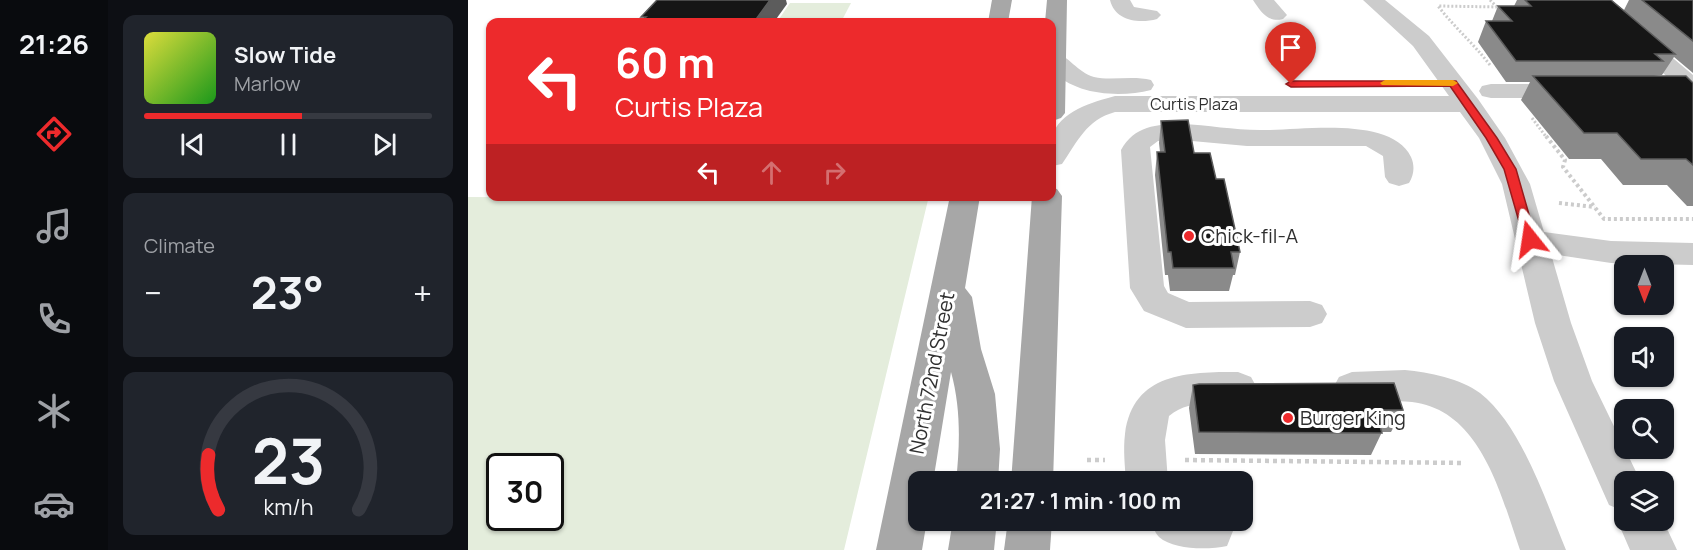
<!DOCTYPE html>
<html lang="en">
<head>
<meta charset="utf-8">
<style>
	:root { --surface:#171b24; --page:#20242c; --text:#f1f3f6; --muted:#9ea1a6; --line:#363941; --accent:#ed2a2c }
	body { margin:0; font-family:Manrope,sans-serif; background:var(--page); color:var(--text); height:100vh; display:flex; flex-direction:column; font-size:22px; white-space:nowrap }
	* { box-sizing:border-box; margin:0 }
	p { font-size:20px; color:var(--muted) }
	.icon { flex:none; width:33px; height:33px; fill:none; stroke:currentColor; stroke-width:2; stroke-linecap:round; stroke-linejoin:round }
	.map { position:relative; flex:1; overflow:hidden }
	.side { display:flex; flex-direction:column; gap:15px; padding:15px; background:#0d0f14; width:360px }
	.side>* { flex:none }
	.top-card { position:absolute; left:18px; top:18px; width:570px; height:183px; border-radius:12px; box-shadow:0 2px 4px #0004; background:#ed2a2c; color:#fff; overflow:hidden }
	.needle { width:39px; rotate:180deg }
	.tools { position:absolute; left:1146px; top:255px; display:grid; gap:12px }
	.tools a { display:grid; place-items:center; width:60px; height:60px; border-radius:12px; background:var(--surface); box-shadow:0 2px 4px #0004; font-size:30px }
	.speed { position:absolute; left:18px; top:453px; display:flex; gap:12px; font-size:30px; font-weight:700; text-align:center }
	.speed>* { display:grid; place-content:center; width:78px; height:78px; border-radius:50%; background:var(--surface); box-shadow:0 2px 4px #0004; line-height:1 }
	.speed .limit { border:3px solid #111; border-radius:9px; background:#fff; color:#111 }
	.pin { position:absolute; display:grid; place-items:center; width:51px; height:51px; color:#fff; margin:-62px -26px; border-radius:50% 50% 50% 0; rotate:-45deg; box-shadow:0 0 6px #0007 }
	.pin .icon { rotate:45deg }
	.me { position:absolute; width:66px; margin:-33px; rotate:345deg; stroke-linejoin:round; filter:drop-shadow(0 0 4px #0008) }
	.turn { display:flex; align-items:center; gap:21px; height:126px; padding:0 30px; font-size:27px }
	.turn .icon { width:78px; height:78px; stroke-width:2.5 }
	.turn b { display:block; font-size:42px; line-height:51px }
	.lanes { display:flex; align-items:center; height:57px; padding:0 30px; background:#0003; justify-content:center; gap:30px; direction:ltr }
	.lanes .off { opacity:.35 }
	.big { font-size:45px; font-weight:700; line-height:1.1 }
	.side .widget { flex:1; display:flex; flex-direction:column; justify-content:center; gap:9px; min-width:0; padding:0 21px; border-radius:12px; background:var(--page) }
	.side .dial { align-items:center; gap:0 }
	.dial svg { height:156px; overflow:visible; fill:none; stroke:var(--line); stroke-width:7; stroke-linecap:round; text-anchor:middle }
	.dial text { fill:var(--text); stroke:none }
	.song { display:flex; align-items:center; gap:18px }
	.cover { width:72px; height:72px; border-radius:9px; background:linear-gradient(135deg,hsl(60 70% 55%),hsl(120 70% 35%)) }
	.played { height:6px; border-radius:3px; background:linear-gradient(90deg,var(--accent) 55%,var(--line) 55%) }
	.keys { display:flex; justify-content:space-around; direction:ltr }
	.heat { display:flex; justify-content:space-between; align-items:center; font-size:33px; direction:ltr }
	.trip { position:absolute; left:440px; top:471px; width:345px; height:60px; border-radius:12px; background:var(--surface); box-shadow:0 2px 4px #0004; font-weight:700; line-height:60px; text-align:center }
	main { display:flex; flex:1; min-height:0 }
	.tabs { display:flex; flex-direction:column; width:108px; justify-content:space-around; align-items:center; background:#090b0e; color:var(--muted) }
	.tabs .icon { width:42px; height:42px }
	.tabs .current { color:var(--accent) }
	.tabs b { font-size:27px; color:var(--text) }
	.map>svg:first-child { display:block }
</style>
</head>
<body>
<main>
<nav class="tabs">
<b>21:26</b>
<svg class="icon current" aria-label="directions" viewBox="0 0 24 24"><path d="M12 3l9 9-9 9-9-9zM9 14v-3h6M13 9l2 2-2 2"/></svg>
<svg class="icon" aria-label="music" viewBox="0 0 24 24"><path d="M9 18V5l10-2v13"/><circle cx="6" cy="18" r="3"/><circle cx="16" cy="16" r="3"/></svg>
<svg class="icon" aria-label="phone" viewBox="0 0 24 24"><path d="M5 4h4l2 5-3 2q2 4 5 5l2-3 5 2v4C11 20 4 13 5 4z"/></svg>
<svg class="icon" aria-label="climate" viewBox="0 0 24 24"><path d="M12 3v18M4 7l16 10M4 17L20 7"/></svg>
<svg class="icon" aria-label="car" viewBox="0 0 24 24"><path d="M5 17H2v-5l4-1 3-4h7l3 4 3 1v5h-3M9 17h6M6 11h13"/><circle cx="7" cy="17" r="2"/><circle cx="17" cy="17" r="2"/></svg>
</nav>
<section class="side">
<div class="widget">
<div class="song"><i class="cover"></i><div><b>Slow Tide</b><p>Marlow</p></div></div>
<div class="played"></div>
<div class="keys"><svg class="icon" aria-label="previous" viewBox="0 0 24 24"><path d="M18 5L8 12l10 7zM5 5v14"/></svg><svg class="icon" aria-label="pause" viewBox="0 0 24 24"><path d="M8 5v14M16 5v14"/></svg><svg class="icon" aria-label="next" viewBox="0 0 24 24"><path d="M6 5l10 7-10 7zM19 5v14"/></svg></div>
</div>
<div class="widget"><p>Climate</p>
<div class="heat"><a>−</a><b class="big">23°</b><a>+</a></div>
</div>
<div class="widget dial"><svg viewBox="0 0 100 80">
<path d="M14 69A42 42 0 1 1 86 69"/>
<path d="M14 69A42 42 0 0 1 9 41" stroke="#ed2a2c"/>
<text x="50" y="56" font-size="32" font-weight="700">23</text>
<text x="50" y="72" font-size="11">km/h</text>
</svg></div>
</section>
<div class="map">
<svg width="1225" height="550" viewBox="0 0 1225 550">
	<rect width="100%" height="100%" fill="#fff"/>
	<g fill="#e4eddc" fill-rule="evenodd">
		<polygon points="322,3 383,3 373,22 309,22"/>
		<path d="M0,197L460,200L376,550H0ZM32,466H82V518H32Z"/>
	</g>
	<g fill="none" stroke-linecap="round" stroke-linejoin="round">
		<g stroke="#ccc" stroke-width="3" stroke-dasharray="2 2" stroke-linecap="butt">
			<polyline points="1022,0 1028,6"/>
			<path d="M1022,65C1005,43 987,28 970,6L1032,7"/>
			<polyline points="1064,118 1079,138"/>
		</g>
		<g stroke="#ccc" stroke-width="4" stroke-dasharray="3 3" stroke-linecap="butt">
			<polyline points="1078,136 1097,160 1095,167 1136,219 1225,219"/>
			<polyline points="1091,203 1127,207"/>
		</g>
		<g stroke="#ccc" stroke-width="4.5" stroke-dasharray="4 4" stroke-linecap="butt">
			<polyline points="619,460 637,460"/>
			<polyline points="717,460 997,463"/>
		</g>
		<g fill="#ccc" fill-rule="evenodd">
			<path d="M642,0H662L666,7L689,11L693,15L689,19C671,24 647,21 642,0Z"/>
			<path d="M785,0H806L819,15L815,19C800,23 793,12 785,0Z"/>
			<path d="M895,0H917L961,36L1010,99L1037,138L1062,184L1076,232L1143,241L1225,243V265L1143,263L1083,254L1103,323L1124,381L1173,482H1156V520H1195L1209,550H1162L1149,520L1153,510L1141,505L1086,381L1067,323L1034,184L1011,138L992,112H647C618,120 610,141 594,164L584,166C584,158 581,145 584,137C591,111 625,102 647,96H981L945,46Z"/>
			<polygon points="1114,0 1136,0 1225,75 1225,94 1216,92"/>
			<path d="M586,52C601,56 609,72 626,77C644,81 664,75 683,80L686,85L683,90C651,98 606,95 584,70V53Z"/>
			<polygon points="1023,84 1103,84 1112,86 1115,91 1112,96 1103,98 1023,98 1014,96 1011,91 1014,86"/>
			<path d="M713,124C740,125 765,130 792,130C831,131 923,115 943,157C947,166 946,175 941,183L931,186L921,183L917,177L915,156L898,146H779L713,140L690,141L682,147L696,286L700,293L721,302L842,301L854,305L859,314L854,323L842,327L718,328L676,311L662,288L653,150C666,126 689,124 713,124Z"/>
			<path d="M937,370C961,372 993,379 1012,393C1054,426 1078,502 1098,550H1052C1033,495 1013,410 944,402C919,399 895,407 871,399L865,388L871,377L884,372Z"/>
			<path d="M770,372L783,377L789,388L783,399C755,409 726,395 701,416L697,440L700,482H658C657,466 655,450 657,434C665,372 720,372 770,372Z"/>
			<path d="M682,520H761L765,531L759,546C740,550 706,550 691,537C687,533 685,526 682,520Z"/>
		</g>
		<g fill="#a7a7a7" fill-rule="evenodd">
			<polygon points="524,0 544,0 540,22 520,22"/>
			<polygon points="579,0 599,0 597,113 593,118 584,121 584,22 577,22"/>
			<polygon points="584,188 589,189 594,196 585,482 543,482 564,196 584,196"/>
			<path d="M482,196H512L497,288L504,297L513,349L527,394L532,449L530,482H488C492,445 493,408 483,372L465,482H450V520H459L454,550H408Z"/>
			<polygon points="485,520 529,520 526,550 480,550"/>
			<polygon points="540,520 584,520 582,550 536,550"/>
		</g>
	</g>
	<g fill="#8a8a8a">
		<polygon points="1049,0 1143,0 1156,10 1161,0 1225,0 1225,73 1206,57 1194,75 1186,76 1225,83 1225,206 1219,206 1199,185 1155,185 1133,159 1101,159 1053,100 1062,82 1038,82 1010,42 1018,21 1024,21 1030,6 1046,6"/>
		<polygon points="693,121 726,153 748,179 772,252 767,275 765,275 761,291 702,291 700,275 697,275 687,175 689,152 692,152 691,143"/>
		<polygon points="725,385 935,410 923,432 914,432 903,455 727,454 721,408"/>
	</g>
	<polygon fill="#5c5c5c" points="302,0 318,0 319,4 306,22 286,22"/>
	<g fill="#161616" stroke="#5c5c5c" stroke-width="1.5">
		<polygon points="189,0 302,0 286,22 172,22 178,17 173,17"/>
		<polygon points="1057,0 1143,0 1207,54 1187,54 1195,61 1048,61 1018,21 1044,21 1030,6 1063,6"/>
		<polygon points="1174,0 1225,0 1225,41"/>
		<polygon points="1065,76 1218,76 1225,83 1225,165 1218,159 1173,159 1149,133 1116,133"/>
		<polygon points="720,120 726,153 742,153 748,179 756,179 772,252 763,252 766,268 705,268 703,252 700,252 689,152 697,152 693,121"/>
		<polygon points="926,383 935,410 907,410 914,433 731,432 725,385 731,384"/>
	</g>
	<polygon fill="#ed2a2c" stroke="#9a1b1d" stroke-width="1.5" points="988,81 1029,138 1048,169 1068,239 1067,242 1057,242 1056,239 1036,169 1018,138 982,86 823,87 818,84 823,81"/>
	<polygon fill="#f59e0b" points="917,80 985,80 990,83 985,86 914,85 912,83"/>
	<g fill="#ed2a2c" stroke="#fff" stroke-width="2">
		<circle cx="721" cy="236" r="6"/>
		<circle cx="820" cy="418" r="6"/>
	</g>
	<g text-anchor="middle" stroke-width="6" stroke-linejoin="round" paint-order="stroke">
		<g font-size="16" fill="#2f2f2f" stroke="#fff">
			<text x="726" y="110">Curtis Plaza</text>
		</g>
		<g font-size="20" fill="#2f2f2f" stroke="#fff" text-anchor="start">
			<text x="733" y="243">Chick-fil-A</text>
			<text x="832" y="425">Burger King</text>
		</g>
		<g font-size="20" fill="#2f2f2f" stroke="#fff">
			<text transform="translate(464 373) rotate(-79)" y="7">North 72nd Street</text>
		</g>
	</g>
</svg>
<div class="tools">
<a><svg class="needle" viewBox="-14 -14 28 28"><path d="M0-13l5 13h-10z" fill="#e53935"/><path d="M0 13l5-13h-10z" fill="#9ea1a6"/></svg></a>
<a><svg class="icon" aria-label="sound" viewBox="0 0 24 24"><path d="M4 9h4l5-4v14l-5-4H4zM17 9q2 3 0 6"/></svg></a>
<a><svg class="icon" aria-label="search" viewBox="0 0 24 24"><circle cx="10" cy="10" r="6"/><path d="M15 15l6 6"/></svg></a>
<a><svg class="icon" aria-label="layers" viewBox="0 0 24 24"><path d="M12 4l9 5-9 5-9-5zM3 14l9 5 9-5"/></svg></a>
</div>
<div class="speed"><div class="limit">30</div></div>
<div class="pin" style="left:823px;top:84px;background:#d93025"><svg class="icon" aria-label="arrive" viewBox="0 0 24 24"><path d="M6 21V4h12l-3 4 3 4H6"/></svg></div>
<svg class="me" style="left:1062px;top:239px" viewBox="-20 -20 40 40"><path d="M0-17L14 15 0 8-14 15z" fill="#ed2a2c" stroke="#fff" stroke-width="4"/></svg>
<div class="trip">21:27 · 1 min · 100 m</div>
<div class="top-card">
<div class="turn"><svg class="icon" aria-label="left" viewBox="0 0 24 24"><path d="M17 20v-9H6M10 6l-5 5 5 5"/></svg><div><b>60 m</b>Curtis Plaza</div></div>
<div class="lanes"><svg class="icon" aria-label="left" viewBox="0 0 24 24"><path d="M17 20v-9H6M10 6l-5 5 5 5"/></svg><svg class="icon off" aria-label="ahead" viewBox="0 0 24 24"><path d="M12 20V5M6 11l6-6 6 6"/></svg><svg class="icon off" aria-label="right" viewBox="0 0 24 24"><path d="M7 20v-9h11M14 6l5 5-5 5"/></svg></div>
</div>
</div>
</main>
</body>
</html>
